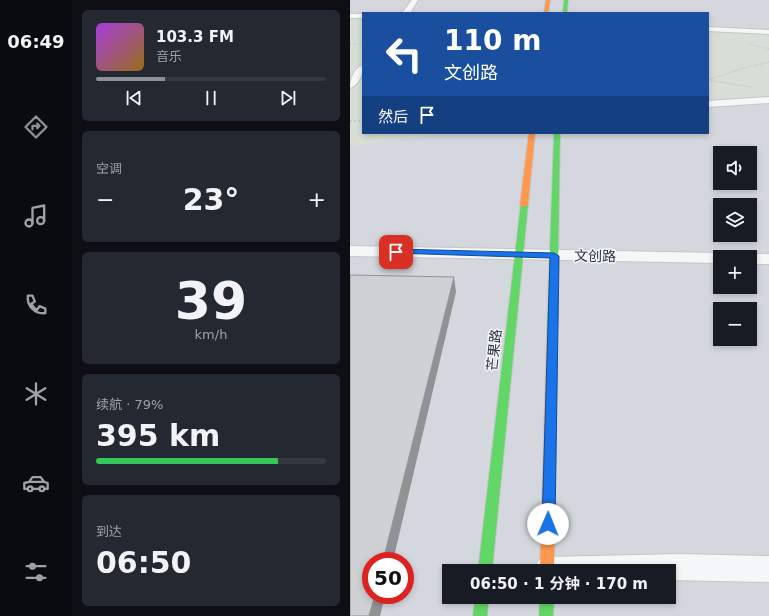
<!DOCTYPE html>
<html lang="zh">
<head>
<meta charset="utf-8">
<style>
	:root { --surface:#171b24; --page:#242831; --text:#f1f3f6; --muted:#9ea1a6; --line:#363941; --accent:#8c9099 }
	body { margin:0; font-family:"DejaVu Sans","Noto Sans SC",sans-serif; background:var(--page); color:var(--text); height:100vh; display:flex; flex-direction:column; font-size:15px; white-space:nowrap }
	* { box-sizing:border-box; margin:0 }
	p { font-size:13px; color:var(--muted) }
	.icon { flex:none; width:22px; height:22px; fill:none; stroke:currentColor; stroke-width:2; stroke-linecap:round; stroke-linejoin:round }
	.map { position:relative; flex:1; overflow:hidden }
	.panel { display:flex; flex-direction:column; gap:10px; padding:10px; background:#0d0f14; width:278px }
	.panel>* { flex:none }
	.banner { position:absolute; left:12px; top:12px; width:347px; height:122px; border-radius:0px; box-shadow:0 2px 6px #0003; background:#1a4fa0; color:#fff; overflow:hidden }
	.fabs { position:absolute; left:363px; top:146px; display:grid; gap:8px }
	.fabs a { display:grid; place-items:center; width:44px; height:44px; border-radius:0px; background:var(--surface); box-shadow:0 2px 6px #0003; font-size:20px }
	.speed { position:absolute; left:12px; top:552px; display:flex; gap:8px; font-size:20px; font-weight:700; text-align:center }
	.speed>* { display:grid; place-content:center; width:52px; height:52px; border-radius:50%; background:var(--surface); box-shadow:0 2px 6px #0003; line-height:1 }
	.speed .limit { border:6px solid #d22; background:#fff; color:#111 }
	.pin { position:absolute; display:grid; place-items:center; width:34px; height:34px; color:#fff; margin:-17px; border-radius:8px; box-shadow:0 2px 6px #0006 }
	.me { position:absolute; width:44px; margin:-22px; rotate:1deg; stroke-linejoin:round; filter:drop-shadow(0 0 3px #0008) }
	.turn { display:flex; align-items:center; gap:14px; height:84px; padding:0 16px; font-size:18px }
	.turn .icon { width:52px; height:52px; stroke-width:2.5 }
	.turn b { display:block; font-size:28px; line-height:34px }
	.then { display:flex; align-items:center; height:38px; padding:0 16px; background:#0003; gap:8px; font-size:15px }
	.big { font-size:30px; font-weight:700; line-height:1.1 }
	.panel .card { flex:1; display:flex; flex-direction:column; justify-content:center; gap:6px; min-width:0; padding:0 14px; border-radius:6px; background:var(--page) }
	.panel .dial { align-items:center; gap:0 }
	.dial b { font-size:52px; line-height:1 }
	.song { display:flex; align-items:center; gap:12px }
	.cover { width:48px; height:48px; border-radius:6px; background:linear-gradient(135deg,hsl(280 70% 55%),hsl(40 70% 35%)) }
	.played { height:4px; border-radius:2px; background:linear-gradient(90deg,var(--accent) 30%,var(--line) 30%) }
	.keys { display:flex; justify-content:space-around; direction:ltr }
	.heat { display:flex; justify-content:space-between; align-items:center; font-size:22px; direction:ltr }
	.charge { height:6px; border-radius:3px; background:linear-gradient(90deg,#34c759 79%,var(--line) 0) }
	.trip { position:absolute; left:92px; top:564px; width:234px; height:40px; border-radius:0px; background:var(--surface); box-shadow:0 2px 6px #0003; font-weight:700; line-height:40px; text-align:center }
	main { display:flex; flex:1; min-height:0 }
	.tabs { display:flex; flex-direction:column; width:72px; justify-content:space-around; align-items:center; background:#090b0e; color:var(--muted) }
	.tabs .icon { width:28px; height:28px }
	.tabs .current { color:var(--accent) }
	.tabs b { font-size:18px; color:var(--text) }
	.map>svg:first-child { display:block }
</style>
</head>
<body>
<main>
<nav class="tabs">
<b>06:49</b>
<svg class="icon current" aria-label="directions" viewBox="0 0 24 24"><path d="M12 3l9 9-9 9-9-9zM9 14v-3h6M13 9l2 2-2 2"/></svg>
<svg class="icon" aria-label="music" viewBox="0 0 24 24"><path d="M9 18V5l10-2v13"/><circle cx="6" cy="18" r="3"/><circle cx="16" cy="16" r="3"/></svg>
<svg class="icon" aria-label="phone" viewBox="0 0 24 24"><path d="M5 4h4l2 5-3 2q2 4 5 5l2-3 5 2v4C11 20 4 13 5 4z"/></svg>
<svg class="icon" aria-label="climate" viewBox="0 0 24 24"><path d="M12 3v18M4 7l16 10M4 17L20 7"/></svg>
<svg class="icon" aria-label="car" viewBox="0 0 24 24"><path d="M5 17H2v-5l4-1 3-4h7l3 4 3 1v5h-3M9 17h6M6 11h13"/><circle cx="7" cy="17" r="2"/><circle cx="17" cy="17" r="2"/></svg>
<svg class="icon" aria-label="filters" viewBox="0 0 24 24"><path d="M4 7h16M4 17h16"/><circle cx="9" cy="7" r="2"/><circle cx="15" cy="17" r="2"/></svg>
</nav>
<section class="panel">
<div class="card">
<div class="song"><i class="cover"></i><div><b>103.3 FM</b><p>音乐</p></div></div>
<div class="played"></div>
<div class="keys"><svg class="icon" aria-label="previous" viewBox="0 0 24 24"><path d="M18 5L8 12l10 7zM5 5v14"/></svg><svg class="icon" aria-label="pause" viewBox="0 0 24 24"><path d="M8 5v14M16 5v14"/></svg><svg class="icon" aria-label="next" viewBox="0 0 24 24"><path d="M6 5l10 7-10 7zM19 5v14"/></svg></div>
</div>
<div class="card"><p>空调</p>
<div class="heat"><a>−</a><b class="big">23°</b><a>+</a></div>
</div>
<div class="card dial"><b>39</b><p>km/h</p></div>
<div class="card"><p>续航 · 79%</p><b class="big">395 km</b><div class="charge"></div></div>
<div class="card"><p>到达</p><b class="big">06:50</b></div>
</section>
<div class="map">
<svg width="419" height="616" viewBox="0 0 419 616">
	<rect width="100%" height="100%" fill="#e6e8ea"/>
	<path fill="#d4d7dd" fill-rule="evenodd" d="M0,0H419V616H0ZM13,13H358V133H13ZM370,153H400V183H370ZM370,205H400V235H370ZM370,257H400V287H370ZM370,309H400V339H370ZM21,561H55V595H21ZM99,571H319V597H99Z"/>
	<g fill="#d6ded6">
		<polygon points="0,17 13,17 13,133 99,133 0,146"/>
		<polygon points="358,31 419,34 419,96 358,102"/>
	</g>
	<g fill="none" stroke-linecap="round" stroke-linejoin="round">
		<defs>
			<g id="street">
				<polygon points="62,0 68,0 60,13 52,13"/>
				<rect x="0" y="14" width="13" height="4"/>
				<polygon points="358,27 419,30 419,34 358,31"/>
				<path d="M13,65C13,74 9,85 0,88C0,79 4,68 13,65Z"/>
				<polygon points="419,97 419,103 358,107 358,101"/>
				<polygon points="0,246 370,253 377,257 370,257 370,263 0,256"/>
				<polygon points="400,254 419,254 419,264 400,264 400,257 394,257"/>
				<polygon points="330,554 419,556 419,582 319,580 319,571 184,570 188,561 197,557"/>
			</g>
			<g id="fast">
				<polygon points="214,0 218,0 217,13 213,13"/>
				<polygon points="204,133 210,133 207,334 205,336 199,336 197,334"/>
				<polygon points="171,203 174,203 178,205 142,571 128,571"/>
				<polygon points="125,597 139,597 137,616 123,616"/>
				<polygon points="190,597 204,597 203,616 189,616"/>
			</g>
			<g id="slow">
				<polygon points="196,0 200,0 198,13 194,13"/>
				<polygon points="179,133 185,133 178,205 174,207 170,205"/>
				<polygon points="202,331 205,332 207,334 204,571 190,571 197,334 199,332"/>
			</g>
		</defs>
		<use href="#street" stroke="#c4c6c8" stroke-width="2"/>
		<use href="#fast" stroke="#c4c6c8" stroke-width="2"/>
		<use href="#slow" stroke="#c4c6c8" stroke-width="2"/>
		<g stroke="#c5c6ca" stroke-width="1" stroke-dasharray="1.5 1.5" stroke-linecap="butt">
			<polyline points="0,44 13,44"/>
			<polyline points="400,44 419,49"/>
		</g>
		<g stroke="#c5c6ca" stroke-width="1.5" stroke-dasharray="1.5 1.5" stroke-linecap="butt">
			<polyline points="358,80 390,69 419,62"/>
			<polyline points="358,80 401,87"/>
		</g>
		<polyline stroke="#c5c6ca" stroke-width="2" stroke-dasharray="2 2" stroke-linecap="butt" points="0,121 13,121"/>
		<use href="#street" fill="#f5f6f7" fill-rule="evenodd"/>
		<use href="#fast" fill="#63d668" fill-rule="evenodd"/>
		<use href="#slow" fill="#ff974d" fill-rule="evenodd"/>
	</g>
	<g fill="#909294">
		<polygon points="104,277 106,292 43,561 33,561"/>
		<polygon points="25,595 35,595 30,616 19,616"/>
	</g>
	<polygon fill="#ced0d3" stroke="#909294" points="0,275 104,277 33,561 21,561 21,595 25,595 19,616 0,616"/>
	<polygon fill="#1a73e8" stroke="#114b97" points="46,249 204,253 209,256 205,524 203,528 198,530 194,528 192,524 200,258 43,253 43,250"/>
	<g text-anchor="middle" stroke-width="3" stroke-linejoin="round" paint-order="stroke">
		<g font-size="14" fill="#2b3445" stroke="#f4f6f9">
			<text transform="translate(245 256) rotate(1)" y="5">文创路</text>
			<text transform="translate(144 350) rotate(-84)" y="5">芒果路</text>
		</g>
	</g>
</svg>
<div class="fabs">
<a><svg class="icon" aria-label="sound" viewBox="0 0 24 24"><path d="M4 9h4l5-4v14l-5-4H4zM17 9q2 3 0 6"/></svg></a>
<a><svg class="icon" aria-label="layers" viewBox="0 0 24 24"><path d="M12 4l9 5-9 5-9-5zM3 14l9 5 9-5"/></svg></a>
<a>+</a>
<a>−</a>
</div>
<div class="speed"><div class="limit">50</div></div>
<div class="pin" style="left:46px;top:252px;background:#d93025"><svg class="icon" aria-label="arrive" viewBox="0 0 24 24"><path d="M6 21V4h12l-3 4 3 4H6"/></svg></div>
<svg class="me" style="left:198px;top:524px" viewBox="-20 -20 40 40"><circle r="19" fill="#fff"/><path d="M0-13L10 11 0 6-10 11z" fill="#1a73e8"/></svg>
<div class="trip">06:50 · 1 分钟 · 170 m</div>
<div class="banner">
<div class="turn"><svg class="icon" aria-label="left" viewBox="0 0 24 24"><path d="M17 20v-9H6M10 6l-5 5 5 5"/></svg><div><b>110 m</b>文创路</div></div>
<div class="then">然后<svg class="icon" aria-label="arrive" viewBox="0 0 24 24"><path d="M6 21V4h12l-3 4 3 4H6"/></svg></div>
</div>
</div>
</main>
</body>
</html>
